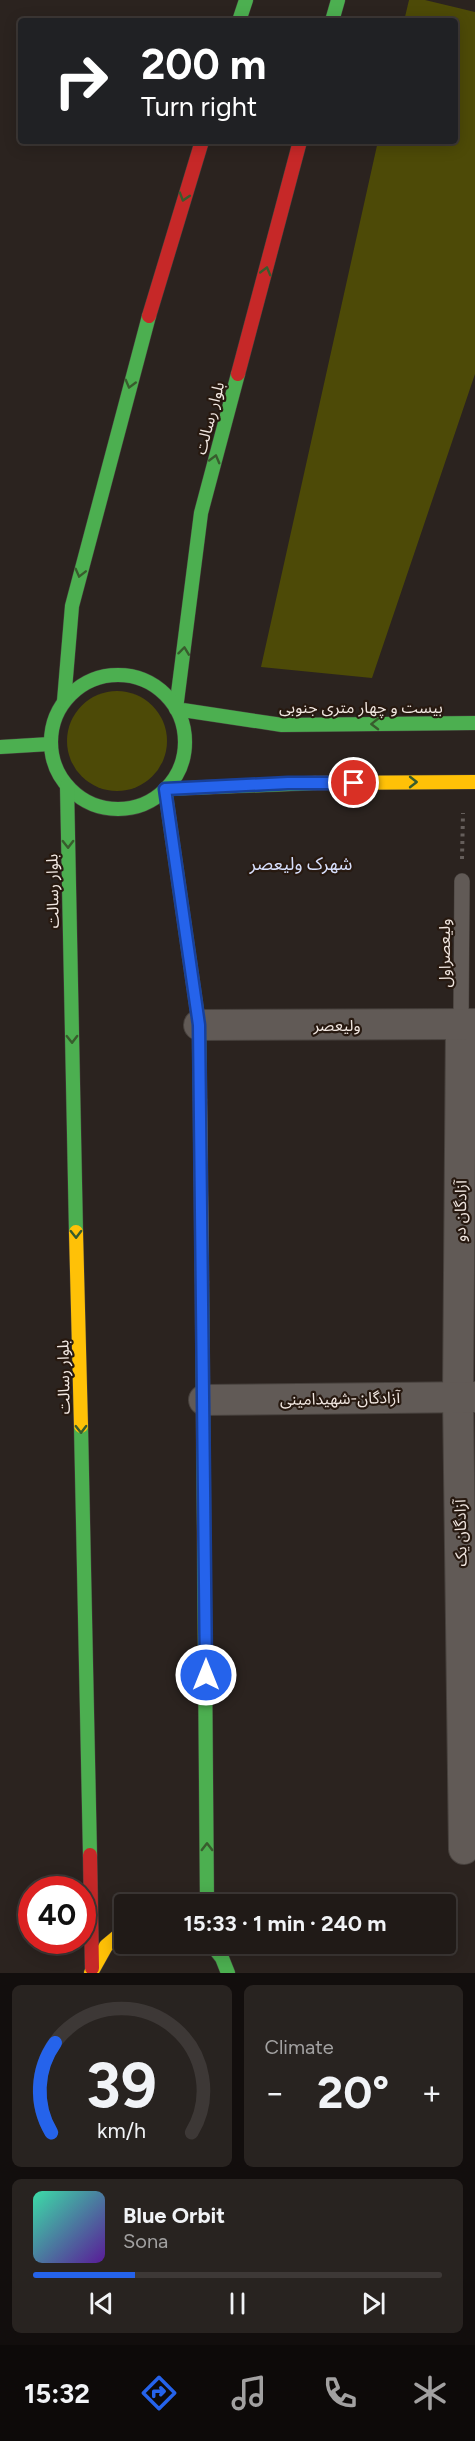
<!DOCTYPE html>
<html lang="en">
<head>
<meta charset="utf-8">
<style>
	:root { --surface:#201a17; --page:#282320; --text:#f1f3f6; --muted:#a2a1a1; --line:#3d3836; --accent:#2563eb }
	body { margin:0; font-family:Figtree,"Noto Sans Arabic",sans-serif; background:var(--page); color:var(--text); height:100vh; display:flex; flex-direction:column; font-size:22px; white-space:nowrap }
	* { box-sizing:border-box; margin:0 }
	p { font-size:20px; color:var(--muted) }
	.icon { flex:none; width:33px; height:33px; fill:none; stroke:currentColor; stroke-width:2; stroke-linecap:round; stroke-linejoin:round }
	.map { position:relative; height:1973px; overflow:hidden }
	.drawer { display:flex; flex-direction:column; gap:12px; padding:12px; background:#120e0d; flex:1 }
	.drawer>* { flex:none }
	.banner { position:absolute; left:18px; top:18px; width:440px; height:126px; border-radius:6px; box-shadow:0 3px 15px #0003,0 0 0 2px var(--line); background:#202124; color:#fff; overflow:hidden }
	.speed { position:absolute; left:18px; top:1876px; display:flex; gap:12px; font-size:30px; font-weight:700; text-align:center }
	.speed>* { display:grid; place-content:center; width:78px; height:78px; border-radius:50%; background:var(--surface); box-shadow:0 3px 15px #0003,0 0 0 2px var(--line); line-height:1 }
	.speed .limit { border:9px solid #d22; background:#fff; color:#111 }
	.pin { position:absolute; display:grid; place-items:center; width:51px; height:51px; color:#fff; margin:-26px; border:3px solid #fff; border-radius:50%; box-shadow:0 2px 6px #0007 }
	.me { position:absolute; width:66px; margin:-33px; rotate:0deg; stroke-linejoin:round; filter:drop-shadow(0 0 4px #0008) }
	.turn { display:flex; align-items:center; gap:21px; height:126px; padding:0 24px; font-size:27px }
	.turn .icon { width:78px; height:78px; stroke-width:2.5 }
	.turn b { display:block; font-size:42px; line-height:51px }
	.big { font-size:45px; font-weight:700; line-height:1.1 }
	.drawer .widget { flex:1; display:flex; flex-direction:column; justify-content:center; gap:9px; min-width:0; padding:0 21px; border-radius:9px; background:var(--page) }
	.drawer .dial { align-items:center; gap:0 }
	.dial svg { height:156px; overflow:visible; fill:none; stroke:var(--line); stroke-width:7; stroke-linecap:round; text-anchor:middle }
	.dial text { fill:var(--text); stroke:none }
	.song { display:flex; align-items:center; gap:18px }
	.cover { width:72px; height:72px; border-radius:9px; background:linear-gradient(135deg,hsl(160 70% 55%),hsl(270 70% 35%)) }
	.played { height:6px; border-radius:3px; background:linear-gradient(90deg,var(--accent) 25%,var(--line) 25%) }
	.keys { display:flex; justify-content:space-around; direction:ltr }
	.heat { display:flex; justify-content:space-between; align-items:center; font-size:33px; direction:ltr }
	.drawer .tiles { flex:1; display:grid; gap:12px; grid-template-columns:1fr 1fr }
	.widget:last-child { grid-column:span 2 }
	.trip { position:absolute; left:114px; top:1894px; width:342px; height:60px; border-radius:6px; background:var(--surface); box-shadow:0 3px 15px #0003,0 0 0 2px var(--line); font-weight:700; line-height:60px; text-align:center }
	.tab-bar { display:flex; height:96px; justify-content:space-around; align-items:center; background:#0d0a09; color:var(--muted) }
	.tab-bar .icon { width:42px; height:42px }
	.tab-bar .active { color:var(--accent) }
	.tab-bar b { font-size:27px; color:var(--text) }
	.map>svg:first-child { display:block }
</style>
</head>
<body>
<div class="map">
<svg width="475" height="1973" viewBox="0 0 475 1973">
	<rect width="100%" height="100%" fill="#2b231f"/>
	<g fill="#4d4a07">
		<polygon points="409,0 425,0 475,12 475,374 372,678 261,667 378,141 454,141 454,21 404,21"/>
		<circle cx="117" cy="741" r="50"/>
	</g>
	<g fill="none" stroke-linecap="round" stroke-linejoin="round">
		<defs>
			<polyline id="lane" points="461,1024 462,881"/>
			<g id="street">
				<polyline points="461,1024 458,1397 464,1849"/>
				<polyline points="199,1025 475,1024"/>
				<polyline points="204,1400 475,1397"/>
			</g>
			<g id="fast">
				<polyline points="239,21 246,0"/>
				<polyline points="332,21 338,0"/>
				<polyline points="238,374 201,513 176,709 282,725 475,723"/>
				<circle cx="118" cy="742" r="67"/>
				<polyline points="64,701 72,606 149,316"/>
				<polyline points="0,747 50,744"/>
				<polyline points="67,786 76,1232"/>
				<polyline points="200,1100 199,1025 165,789 315,783"/>
				<polyline points="202,1282 207,1905"/>
				<polyline points="81,1426 90,1855"/>
				<polyline points="211,1944 222,1958 228,1973"/>
			</g>
			<g id="slow">
				<polyline points="315,783 475,782"/>
				<polyline points="200,1100 202,1282"/>
				<polyline points="76,1232 81,1426"/>
				<polyline points="91,1973 106,1946 124,1931"/>
			</g>
			<g id="jam">
				<polyline points="149,316 202,141"/>
				<polyline points="238,374 300,141"/>
				<polyline points="90,1855 92,1968"/>
			</g>
		</defs>
		<use href="#lane" stroke="#47413d" stroke-width="16"/>
		<use href="#street" stroke="#47413d" stroke-width="32"/>
		<use href="#fast" stroke="#47413d" stroke-width="15"/>
		<use href="#slow" stroke="#47413d" stroke-width="15"/>
		<use href="#jam" stroke="#47413d" stroke-width="15"/>
		<polyline stroke="#655e5b" stroke-width="4" stroke-dasharray="3 4.5" stroke-linecap="butt" points="462,859 463,813"/>
		<use href="#lane" stroke="#615a56" stroke-width="15"/>
		<use href="#street" stroke="#615a56" stroke-width="30"/>
		<use href="#fast" stroke="#4caf50" stroke-width="14"/>
		<use href="#slow" stroke="#ffc107" stroke-width="14"/>
		<use href="#jam" stroke="#c62828" stroke-width="14"/>
	</g>
	<defs><path id="oneway-chevron" d="M-2-3.5L2.5 0L-2 3.5" fill="none" stroke-width="1.6" stroke-linecap="round" stroke-linejoin="round" transform="scale(1.5)"/></defs>
	<g stroke="#385c2d">
		<use href="#oneway-chevron" transform="translate(184 197) rotate(107)"/>
		<use href="#oneway-chevron" transform="translate(266 271) rotate(-75)"/>
		<use href="#oneway-chevron" transform="translate(130 384) rotate(105)"/>
		<use href="#oneway-chevron" transform="translate(215 459) rotate(-75)"/>
		<use href="#oneway-chevron" transform="translate(80 573) rotate(104)"/>
		<use href="#oneway-chevron" transform="translate(184 651) rotate(-83)"/>
		<use href="#oneway-chevron" transform="translate(375 724) rotate(179)"/>
		<use href="#oneway-chevron" transform="translate(413 782)"/>
		<use href="#oneway-chevron" transform="translate(68 844) rotate(89)"/>
		<use href="#oneway-chevron" transform="translate(72 1039) rotate(89)"/>
		<use href="#oneway-chevron" transform="translate(76 1234) rotate(89)"/>
		<use href="#oneway-chevron" transform="translate(81 1429) rotate(89)"/>
		<use href="#oneway-chevron" transform="translate(207 1847) rotate(-90)"/>
	</g>
	<g fill="none" stroke-linecap="round" stroke-linejoin="round">
		<defs>
			<polyline id="route" points="206,1675 199,1025 165,789 288,783 354,783"/>
		</defs>
		<use href="#route" stroke="#184099" stroke-width="15"/>
		<use href="#route" stroke="#2563eb" stroke-width="10"/>
	</g>
	<g text-anchor="middle" stroke-width="4.5" stroke-linejoin="round" paint-order="stroke">
		<g font-size="16" fill="#f1e7e1" stroke="#271910">
			<text transform="translate(209 418) rotate(-75)" y="6">بلوار رسالت</text>
			<text x="361" y="713">بیست و چهار متری جنوبی</text>
			<text transform="translate(52 891) rotate(-91)" y="6">بلوار رسالت</text>
			<text transform="translate(444 953) rotate(-90)" y="6">ولیعصراول</text>
			<text x="337" y="1031">ولیعصر</text>
			<text transform="translate(460 1211) rotate(-89)" y="6">آزادگان دو</text>
			<text transform="translate(63 1377) rotate(-91)" y="6">بلوار رسالت</text>
			<text transform="translate(340 1398) rotate(-1)" y="6">آزادگان-شهیدامینی</text>
			<text transform="translate(460 1533) rotate(-91)" y="6">آزادگان یک</text>
		</g>
		<g font-size="18" fill="#d8e0fd" stroke="#271910">
			<text x="301" y="870">شهرک ولیعصر</text>
		</g>
	</g>
</svg>
<div class="speed"><div class="limit">40</div></div>
<div class="pin" style="left:354px;top:783px;background:#d93025"><svg class="icon" aria-label="arrive" viewBox="0 0 24 24"><path d="M6 21V4h12l-3 4 3 4H6"/></svg></div>
<svg class="me" style="left:206px;top:1675px" viewBox="-20 -20 40 40"><circle r="17" fill="#2563eb" stroke="#fff" stroke-width="3"/><path d="M0-11L8 9 0 5-8 9z" fill="#fff"/></svg>
<div class="trip">15:33 · 1 min · 240 m</div>
<div class="banner">
<div class="turn"><svg class="icon" aria-label="right" viewBox="0 0 24 24"><path d="M7 20v-9h11M14 6l5 5-5 5"/></svg><div><b>200 m</b>Turn right</div></div>
</div>
</div>
<section class="drawer">
<div class="tiles">
<div class="widget dial"><svg viewBox="0 0 100 80">
<path d="M14 69A42 42 0 1 1 86 69"/>
<path d="M14 69A42 42 0 0 1 16 23" stroke="#2563eb"/>
<text x="50" y="56" font-size="32" font-weight="700">39</text>
<text x="50" y="72" font-size="11">km/h</text>
</svg></div>
<div class="widget"><p>Climate</p>
<div class="heat"><a>−</a><b class="big">20°</b><a>+</a></div>
</div>
<div class="widget">
<div class="song"><i class="cover"></i><div><b>Blue Orbit</b><p>Sona</p></div></div>
<div class="played"></div>
<div class="keys"><svg class="icon" aria-label="previous" viewBox="0 0 24 24"><path d="M18 5L8 12l10 7zM5 5v14"/></svg><svg class="icon" aria-label="pause" viewBox="0 0 24 24"><path d="M8 5v14M16 5v14"/></svg><svg class="icon" aria-label="next" viewBox="0 0 24 24"><path d="M6 5l10 7-10 7zM19 5v14"/></svg></div>
</div>
</div>
</section>
<nav class="tab-bar">
<b>15:32</b>
<svg class="icon active" aria-label="directions" viewBox="0 0 24 24"><path d="M12 3l9 9-9 9-9-9zM9 14v-3h6M13 9l2 2-2 2"/></svg>
<svg class="icon" aria-label="music" viewBox="0 0 24 24"><path d="M9 18V5l10-2v13"/><circle cx="6" cy="18" r="3"/><circle cx="16" cy="16" r="3"/></svg>
<svg class="icon" aria-label="phone" viewBox="0 0 24 24"><path d="M5 4h4l2 5-3 2q2 4 5 5l2-3 5 2v4C11 20 4 13 5 4z"/></svg>
<svg class="icon" aria-label="climate" viewBox="0 0 24 24"><path d="M12 3v18M4 7l16 10M4 17L20 7"/></svg>
</nav>
</body>
</html>
